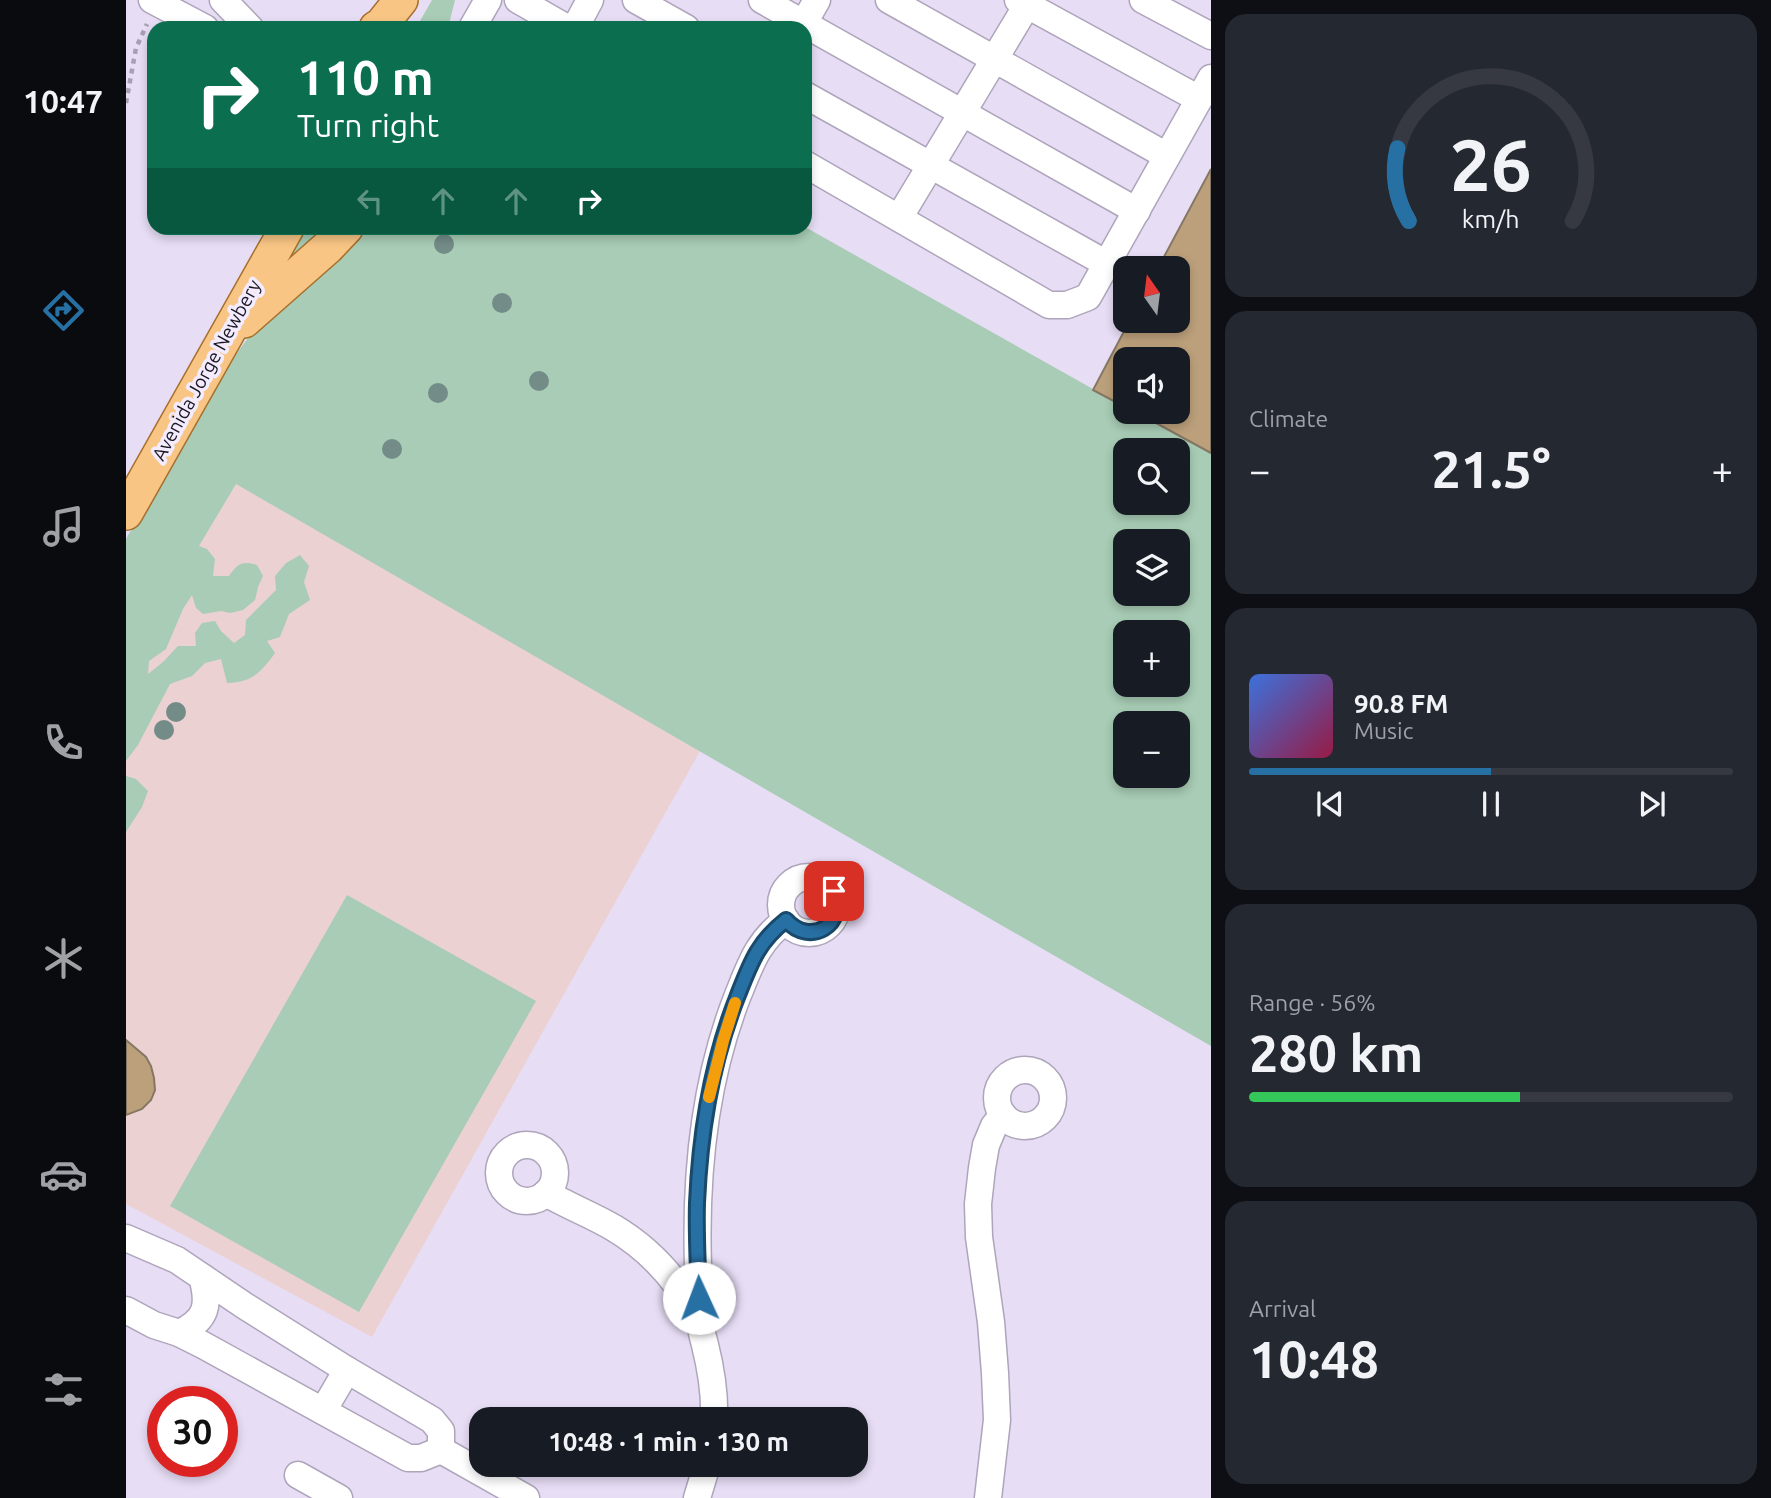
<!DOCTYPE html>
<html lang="en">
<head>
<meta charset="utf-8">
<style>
	:root { --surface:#171b24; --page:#242831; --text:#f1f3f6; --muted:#9ea1a6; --line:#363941; --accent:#2770a4 }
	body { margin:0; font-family:Ubuntu,sans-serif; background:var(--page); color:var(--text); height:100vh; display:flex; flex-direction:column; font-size:26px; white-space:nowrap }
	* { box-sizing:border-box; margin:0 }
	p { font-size:23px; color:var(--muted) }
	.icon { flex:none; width:38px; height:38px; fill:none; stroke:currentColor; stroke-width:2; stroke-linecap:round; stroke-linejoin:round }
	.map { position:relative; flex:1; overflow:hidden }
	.details { display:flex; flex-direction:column; gap:14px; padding:14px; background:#0d0f14; width:560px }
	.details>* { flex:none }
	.banner { position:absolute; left:21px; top:21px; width:665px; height:214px; border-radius:21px; box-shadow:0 4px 10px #0003; background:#0b6e4f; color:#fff; overflow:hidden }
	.needle { width:46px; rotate:346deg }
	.tools { position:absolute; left:987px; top:256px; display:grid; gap:14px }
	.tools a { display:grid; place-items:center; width:77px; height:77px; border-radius:14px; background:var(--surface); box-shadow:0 4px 10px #0003; font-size:35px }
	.speed { position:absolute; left:21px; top:1386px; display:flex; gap:14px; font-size:35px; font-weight:700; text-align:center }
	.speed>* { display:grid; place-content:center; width:91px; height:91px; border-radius:50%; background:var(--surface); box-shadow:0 4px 10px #0003; line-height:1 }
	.speed .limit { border:10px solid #d22; background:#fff; color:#111 }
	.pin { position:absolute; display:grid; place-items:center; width:60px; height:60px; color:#fff; margin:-30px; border-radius:14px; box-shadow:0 4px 10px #0006 }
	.me { position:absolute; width:77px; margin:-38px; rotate:358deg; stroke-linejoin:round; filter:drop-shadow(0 0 5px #0008) }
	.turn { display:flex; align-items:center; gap:24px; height:147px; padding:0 35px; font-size:32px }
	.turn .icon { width:91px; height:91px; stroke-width:2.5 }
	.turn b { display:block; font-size:49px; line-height:60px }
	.lanes { display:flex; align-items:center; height:66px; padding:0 35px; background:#0003; justify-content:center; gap:35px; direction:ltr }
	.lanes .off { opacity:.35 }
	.big { font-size:52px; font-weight:700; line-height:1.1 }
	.details .tile { flex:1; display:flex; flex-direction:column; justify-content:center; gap:10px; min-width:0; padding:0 24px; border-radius:21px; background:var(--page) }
	.details .dial { align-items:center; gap:0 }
	.dial svg { height:182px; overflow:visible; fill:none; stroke:var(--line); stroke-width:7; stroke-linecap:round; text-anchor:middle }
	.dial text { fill:var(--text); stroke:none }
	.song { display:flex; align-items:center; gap:21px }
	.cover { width:84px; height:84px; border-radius:10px; background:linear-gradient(135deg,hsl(220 70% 55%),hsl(340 70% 35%)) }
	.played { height:7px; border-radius:4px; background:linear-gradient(90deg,var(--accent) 50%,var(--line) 50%) }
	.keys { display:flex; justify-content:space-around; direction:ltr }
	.heat { display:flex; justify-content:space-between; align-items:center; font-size:38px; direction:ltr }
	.charge { height:10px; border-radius:5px; background:linear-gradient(90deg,#34c759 56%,var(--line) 0) }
	.trip { position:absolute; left:343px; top:1407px; width:399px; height:70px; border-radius:21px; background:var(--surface); box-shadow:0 4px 10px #0003; font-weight:700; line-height:70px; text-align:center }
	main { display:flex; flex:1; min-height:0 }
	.menu { display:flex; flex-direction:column; width:126px; justify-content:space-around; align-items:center; background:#090b0e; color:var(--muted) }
	.menu .icon { width:49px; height:49px }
	.menu .selected { color:var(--accent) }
	.menu b { font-size:32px; color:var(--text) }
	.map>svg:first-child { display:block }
</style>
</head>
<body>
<main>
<nav class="menu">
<b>10:47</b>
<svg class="icon selected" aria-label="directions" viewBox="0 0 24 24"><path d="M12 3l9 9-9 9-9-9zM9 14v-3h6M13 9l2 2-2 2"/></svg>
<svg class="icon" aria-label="music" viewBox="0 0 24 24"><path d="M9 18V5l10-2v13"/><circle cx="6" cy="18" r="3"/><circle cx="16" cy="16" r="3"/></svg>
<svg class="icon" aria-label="phone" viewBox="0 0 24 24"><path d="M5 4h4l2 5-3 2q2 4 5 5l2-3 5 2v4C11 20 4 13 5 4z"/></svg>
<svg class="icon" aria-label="climate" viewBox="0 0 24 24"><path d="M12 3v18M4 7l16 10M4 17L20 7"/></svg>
<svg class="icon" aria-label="car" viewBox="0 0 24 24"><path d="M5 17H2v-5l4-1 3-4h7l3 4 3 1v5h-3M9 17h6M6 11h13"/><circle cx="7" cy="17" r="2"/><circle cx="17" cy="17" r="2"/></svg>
<svg class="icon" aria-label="filters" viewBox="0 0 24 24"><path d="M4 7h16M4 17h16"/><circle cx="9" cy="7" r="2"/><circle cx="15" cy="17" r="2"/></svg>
</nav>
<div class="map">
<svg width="1085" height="1498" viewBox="0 0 1085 1498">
	<rect width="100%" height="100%" fill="#e7ddf5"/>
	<polygon fill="#ecd1d3" points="110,483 574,751 246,1337 0,1204 0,669"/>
	<g fill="#a8ccb5" fill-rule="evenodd">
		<polygon points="306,0 329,0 322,28 290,28"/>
		<path d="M679,227L999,407V411H1008L1085,453V1046L110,484L73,546L81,549L89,559L87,576H103C111,564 116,560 131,565L137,576L132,587L129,600L117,610L104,613L95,611L77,614L70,608L66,595L57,609L40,649L23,661L22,674L37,662L52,646H70L69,633L76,623L89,621L95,631L108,643L119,635L120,620L150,590L149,576L160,563L174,555L183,566L178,582L184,600L163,614L154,637L141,641L149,653C135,672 127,682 101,683L95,659L79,663L66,676L44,684L12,745L0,761V539L86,386L125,334L235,236L242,228ZM999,450H1052V502H999ZM999,541H1052V593H999ZM999,632H1052V684H999ZM999,723H1052V775H999Z"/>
		<polygon points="175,228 205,228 165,264 157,264"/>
		<polygon points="0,776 10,779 22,791 16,807 0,832"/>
		<polygon points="221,895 410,1001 233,1312 44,1206"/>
	</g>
	<g fill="#bca07b" stroke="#857764" stroke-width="2">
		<polygon points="1085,169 1085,453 1008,411 1052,411 1052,359 999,359 999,407 967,390 1004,320 1052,320 1052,268 1032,268"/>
		<polygon points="0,1040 20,1057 25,1066 28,1078 29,1090 25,1100 16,1109 0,1115"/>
	</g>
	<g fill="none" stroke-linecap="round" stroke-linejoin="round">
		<defs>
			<g id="minor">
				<polyline points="26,0 79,28"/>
				<polyline points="97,0 124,28"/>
				<polyline points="392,0 441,28"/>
				<polyline points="510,0 560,28"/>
				<polyline points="636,0 1011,211"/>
				<polyline points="763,0 1041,156"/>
				<polyline points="892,0 1073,99"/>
				<polyline points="1017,0 1085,36"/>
				<polyline points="346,28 362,0"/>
				<polyline points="449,28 464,0"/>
				<polyline points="675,28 691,0"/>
				<polyline points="679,95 981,264"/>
				<polyline points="679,164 923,305 941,305 962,297 1085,78"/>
				<polyline points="773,218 904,0"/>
				<circle cx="683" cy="905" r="28"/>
				<circle cx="899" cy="1098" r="28"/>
				<circle cx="401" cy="1173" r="28"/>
				<path d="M420,1193C442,1206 466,1215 488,1228C525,1250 552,1281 572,1318"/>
				<polyline points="0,1238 51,1260 119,1306 221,1370 306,1420 315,1431 315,1450"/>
				<polyline points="0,1310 28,1325 53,1333 77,1345 282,1458 295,1458 315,1450"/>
				<path d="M53,1333C81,1320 84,1305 76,1277"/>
				<polyline points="197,1411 221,1370"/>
				<path d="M588,1419C589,1395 585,1369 579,1345C577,1337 574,1328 574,1319C572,1302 572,1284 572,1266C569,1174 578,1081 612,995C625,963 632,941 660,920"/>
				<polyline points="315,1450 400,1498"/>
				<polyline points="172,1475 213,1498"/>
				<polyline points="571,1498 581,1465"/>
				<polyline points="862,1498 871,1420 869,1373 865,1322 853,1237 852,1204 856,1168 860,1145 868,1126 877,1115"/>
			</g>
			<g id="major">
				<polyline points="250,28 255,25 275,0"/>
				<polyline points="118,321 202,247 220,228"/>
				<polyline points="0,513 161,228"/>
			</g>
		</defs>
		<use href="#minor" stroke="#aea5bb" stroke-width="29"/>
		<use href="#major" stroke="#a76f2c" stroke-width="36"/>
		<polyline stroke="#a79fb2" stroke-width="4.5" stroke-dasharray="5 5" stroke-linecap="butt" points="0,103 10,48 21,24"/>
		<use href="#minor" stroke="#fff" stroke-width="26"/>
		<use href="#major" stroke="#f8c584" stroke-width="33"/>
	</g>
	<g fill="#748c88">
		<circle cx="318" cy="244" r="10"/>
		<circle cx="376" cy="303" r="10"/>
		<circle cx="413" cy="381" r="10"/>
		<circle cx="312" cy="393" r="10"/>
		<circle cx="266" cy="449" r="10"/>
		<circle cx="50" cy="712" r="10"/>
		<circle cx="38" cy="730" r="10"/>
	</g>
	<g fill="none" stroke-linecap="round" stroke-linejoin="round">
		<defs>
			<path id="route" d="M573,1298C572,1267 570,1234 571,1203C574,1132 586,1060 612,995C625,962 632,942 660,920C684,947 721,925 708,891"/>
		</defs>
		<use href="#route" stroke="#19496b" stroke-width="18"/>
		<use href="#route" stroke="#2770a4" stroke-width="12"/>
		<polyline stroke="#f59e0b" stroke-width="12" points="583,1097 597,1041 609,1003"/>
	</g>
	<g text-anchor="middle" stroke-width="7" stroke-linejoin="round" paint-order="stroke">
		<g font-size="19" fill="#1b1720" stroke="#f3ecff">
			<text transform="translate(80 370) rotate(-61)" y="7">Avenida Jorge Newbery</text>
		</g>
	</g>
</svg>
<div class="tools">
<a><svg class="needle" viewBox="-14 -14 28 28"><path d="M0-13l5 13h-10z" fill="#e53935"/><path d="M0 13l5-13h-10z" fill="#9ea1a6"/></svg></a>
<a><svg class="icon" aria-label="sound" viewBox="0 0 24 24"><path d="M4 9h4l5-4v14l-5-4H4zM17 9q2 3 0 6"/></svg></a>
<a><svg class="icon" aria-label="search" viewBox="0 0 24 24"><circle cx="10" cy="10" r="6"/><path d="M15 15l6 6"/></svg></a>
<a><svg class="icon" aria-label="layers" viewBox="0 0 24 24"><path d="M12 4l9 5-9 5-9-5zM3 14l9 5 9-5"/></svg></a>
<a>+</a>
<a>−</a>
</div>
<div class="speed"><div class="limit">30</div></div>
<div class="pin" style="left:708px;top:891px;background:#d93025"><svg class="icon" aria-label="arrive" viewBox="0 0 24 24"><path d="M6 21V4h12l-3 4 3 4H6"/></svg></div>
<svg class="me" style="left:573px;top:1298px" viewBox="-20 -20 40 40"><circle r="19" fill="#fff"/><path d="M0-13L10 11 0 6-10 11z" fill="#2770a4"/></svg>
<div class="trip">10:48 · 1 min · 130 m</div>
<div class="banner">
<div class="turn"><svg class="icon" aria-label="right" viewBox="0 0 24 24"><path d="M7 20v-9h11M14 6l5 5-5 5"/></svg><div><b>110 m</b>Turn right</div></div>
<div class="lanes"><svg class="icon off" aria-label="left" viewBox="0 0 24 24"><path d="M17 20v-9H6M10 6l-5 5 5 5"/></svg><svg class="icon off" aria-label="ahead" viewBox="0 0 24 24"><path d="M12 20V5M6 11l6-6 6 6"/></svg><svg class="icon off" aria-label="ahead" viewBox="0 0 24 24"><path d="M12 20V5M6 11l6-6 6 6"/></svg><svg class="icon" aria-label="right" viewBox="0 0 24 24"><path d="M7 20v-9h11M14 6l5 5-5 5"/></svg></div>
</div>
</div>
<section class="details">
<div class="tile dial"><svg viewBox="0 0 100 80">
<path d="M14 69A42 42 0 1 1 86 69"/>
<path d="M14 69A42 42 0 0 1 9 37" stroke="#2770a4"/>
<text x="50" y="56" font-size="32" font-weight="700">26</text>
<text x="50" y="72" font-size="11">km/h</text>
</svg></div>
<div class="tile"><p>Climate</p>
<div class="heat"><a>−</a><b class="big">21.5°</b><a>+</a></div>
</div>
<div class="tile">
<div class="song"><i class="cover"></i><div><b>90.8 FM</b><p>Music</p></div></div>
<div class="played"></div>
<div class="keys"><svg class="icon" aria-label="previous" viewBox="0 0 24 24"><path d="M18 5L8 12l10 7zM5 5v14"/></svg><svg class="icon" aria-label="pause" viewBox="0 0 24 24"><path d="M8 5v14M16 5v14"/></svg><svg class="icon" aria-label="next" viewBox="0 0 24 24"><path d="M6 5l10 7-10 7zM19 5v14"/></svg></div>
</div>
<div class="tile"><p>Range · 56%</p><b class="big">280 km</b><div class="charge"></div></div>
<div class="tile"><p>Arrival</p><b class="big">10:48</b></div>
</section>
</main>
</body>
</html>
